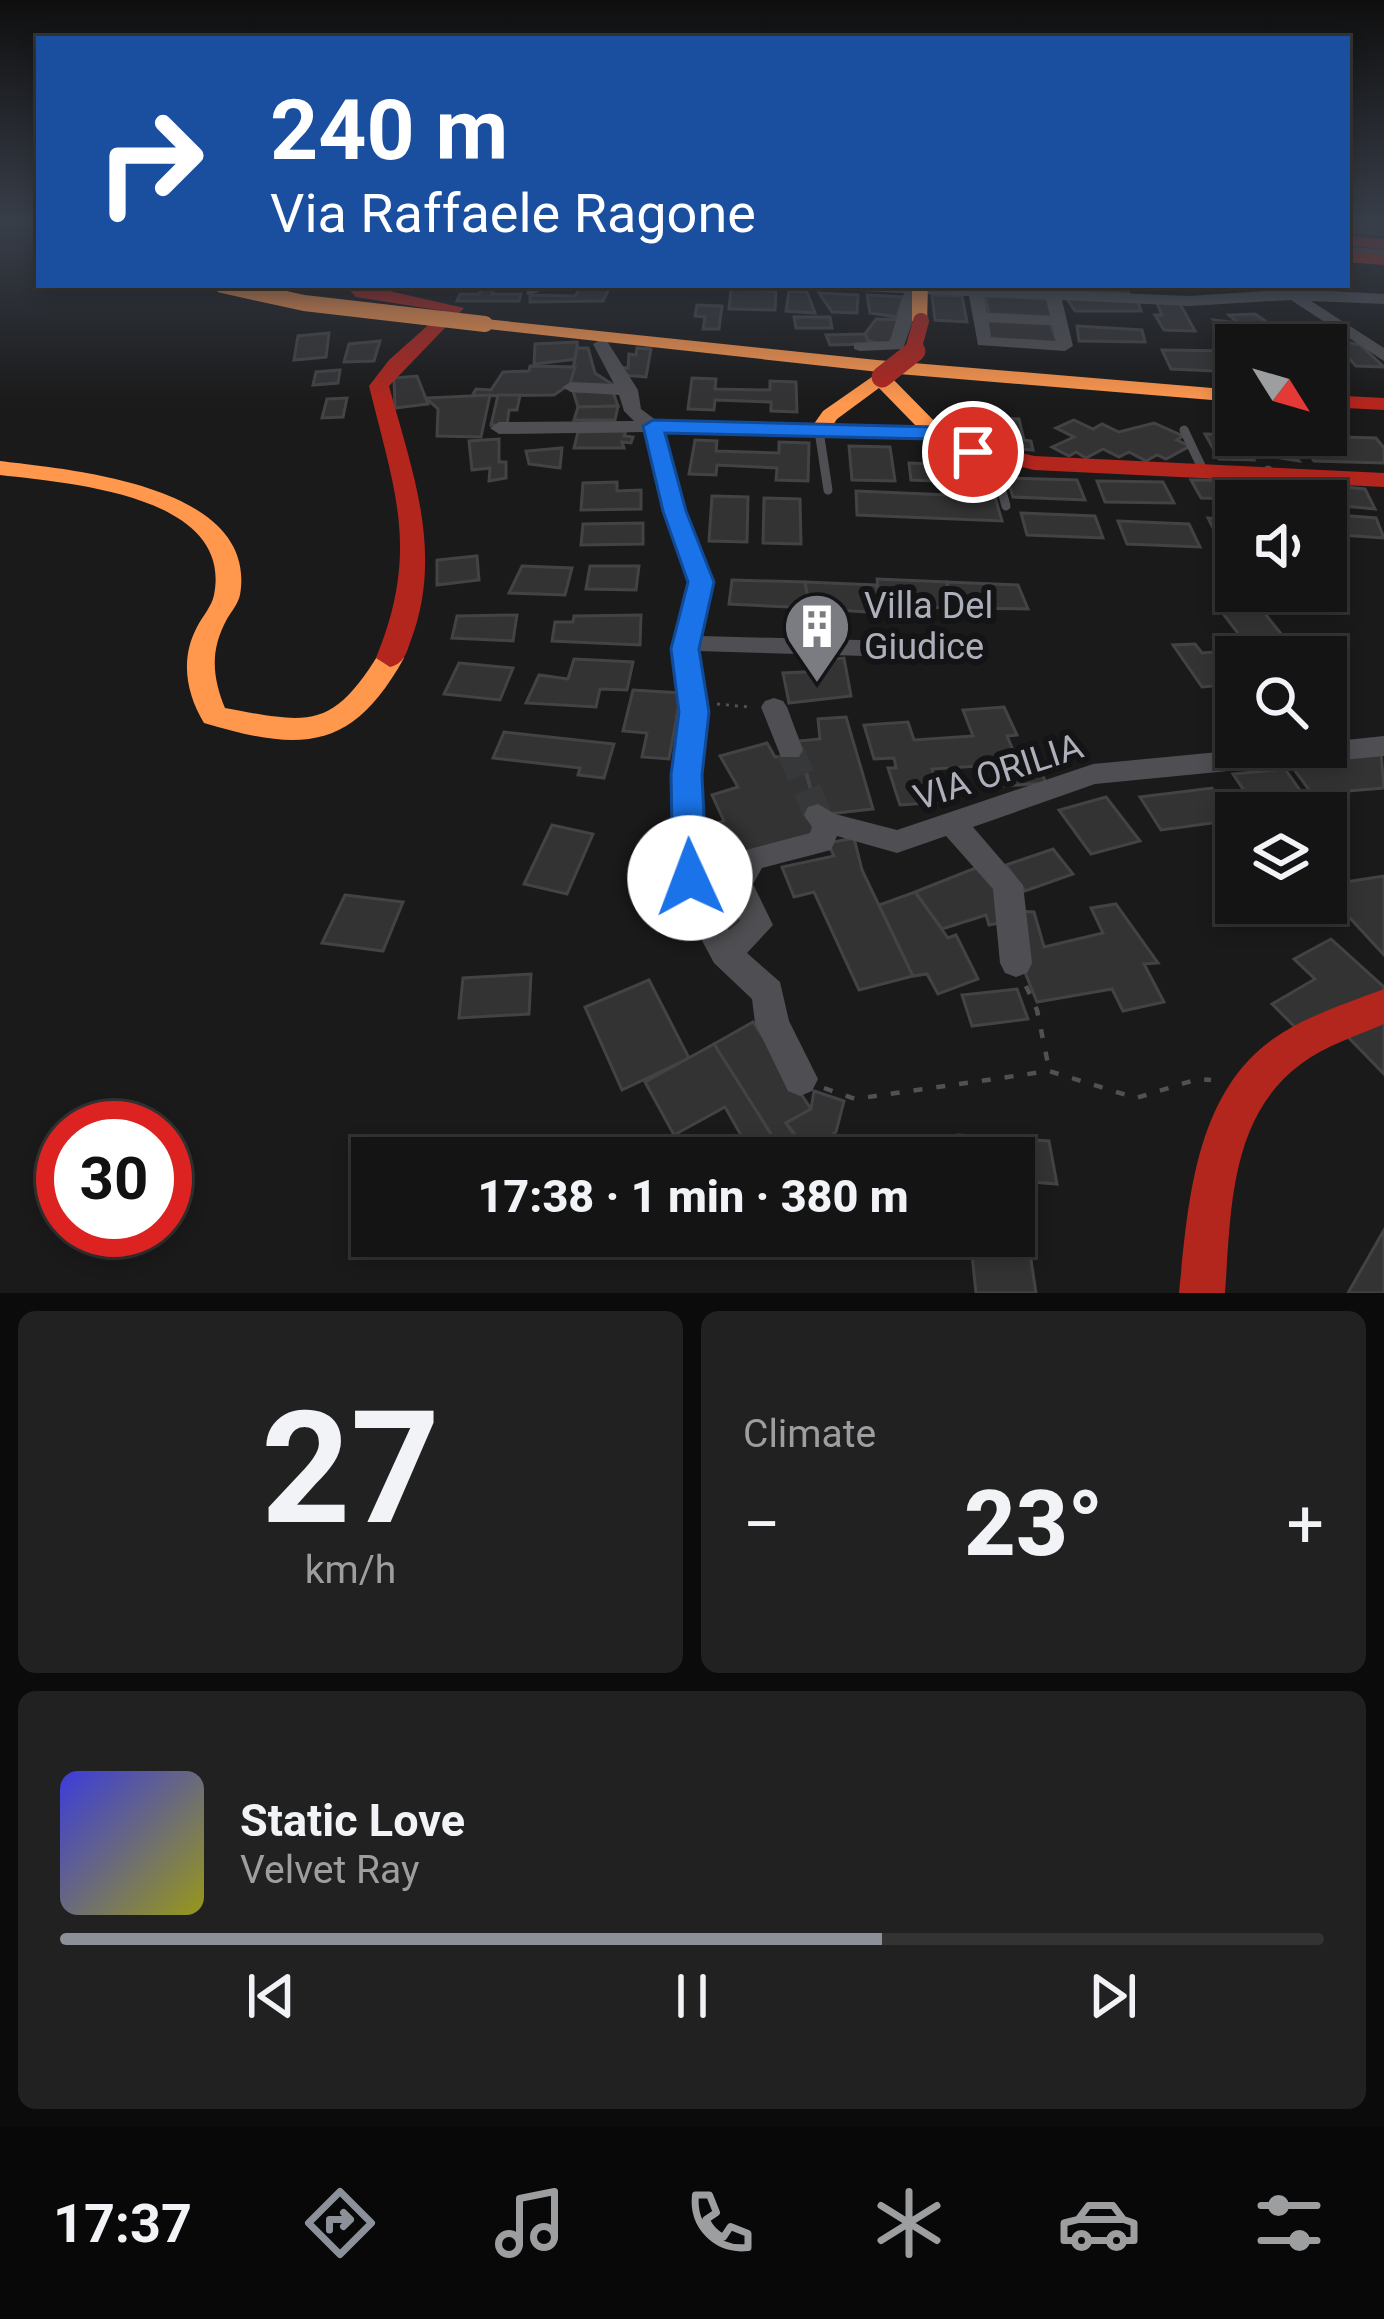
<!DOCTYPE html>
<html lang="en">
<head>
<meta charset="utf-8">
<style>
	:root { --surface:#141414; --page:#212122; --text:#f1f3f6; --muted:#9d9ea0; --line:#333334; --accent:#8c9099 }
	body { margin:0; font-family:Roboto,sans-serif; background:var(--page); color:var(--text); height:100vh; display:flex; flex-direction:column; font-size:45px; white-space:nowrap }
	* { box-sizing:border-box; margin:0 }
	p { font-size:39px; color:var(--muted) }
	.icon { flex:none; width:66px; height:66px; fill:none; stroke:currentColor; stroke-width:2; stroke-linecap:round; stroke-linejoin:round }
	.map { position:relative; height:1293px; overflow:hidden }
	.drawer { display:flex; flex-direction:column; gap:18px; padding:18px; background:#0b0b0b; flex:1 }
	.drawer>* { flex:none }
	.banner { position:absolute; left:36px; top:36px; width:1314px; height:252px; border-radius:0px; box-shadow:0 6px 18px #0003,0 0 0 3px var(--line); background:#1a4fa0; color:#fff; overflow:hidden }
	.needle { width:78px; rotate:127deg }
	.tools { position:absolute; left:1215px; top:324px; display:grid; gap:24px }
	.tools a { display:grid; place-items:center; width:132px; height:132px; border-radius:0px; background:var(--surface); box-shadow:0 6px 18px #0003,0 0 0 3px var(--line); font-size:60px }
	.speed { position:absolute; left:36px; top:1101px; display:flex; gap:24px; font-size:60px; font-weight:700; text-align:center }
	.speed>* { display:grid; place-content:center; width:156px; height:156px; border-radius:50%; background:var(--surface); box-shadow:0 6px 18px #0003,0 0 0 3px var(--line); line-height:1 }
	.speed .limit { border:18px solid #d22; background:#fff; color:#111 }
	.pin { position:absolute; display:grid; place-items:center; width:102px; height:102px; color:#fff; margin:-51px; border:6px solid #fff; border-radius:50%; box-shadow:0 3px 12px #0007 }
	.me { position:absolute; width:132px; margin:-66px; rotate:358deg; stroke-linejoin:round; filter:drop-shadow(0 0 9px #0008) }
	.turn { display:flex; align-items:center; gap:42px; height:252px; padding:0 36px; font-size:54px }
	.turn .icon { width:156px; height:156px; stroke-width:2.5 }
	.turn b { display:block; font-size:84px; line-height:102px }
	.big { font-size:90px; font-weight:800; line-height:1.1 }
	.drawer .tile { flex:1; display:flex; flex-direction:column; justify-content:center; gap:18px; min-width:0; padding:0 42px; border-radius:18px; background:var(--page) }
	.drawer .dial { align-items:center; gap:0 }
	.dial b { font-size:156px; line-height:1 }
	.song { display:flex; align-items:center; gap:36px }
	.cover { width:144px; height:144px; border-radius:18px; background:linear-gradient(135deg,hsl(240 70% 55%),hsl(60 70% 35%)) }
	.played { height:12px; border-radius:6px; background:linear-gradient(90deg,var(--accent) 65%,var(--line) 65%) }
	.keys { display:flex; justify-content:space-around; direction:ltr }
	.heat { display:flex; justify-content:space-between; align-items:center; font-size:66px; direction:ltr }
	.drawer .tiles { flex:1; display:grid; gap:18px; grid-template-columns:1fr 1fr }
	.tile:last-child { grid-column:span 2 }
	.trip { position:absolute; left:351px; top:1137px; width:684px; height:120px; border-radius:0px; background:var(--surface); box-shadow:0 6px 18px #0003,0 0 0 3px var(--line); font-weight:800; line-height:120px; text-align:center }
	.dock { display:flex; height:192px; justify-content:space-around; align-items:center; background:#080808; color:var(--muted) }
	.dock .icon { width:84px; height:84px }
	.dock .on { color:var(--accent) }
	.dock b { font-size:54px; color:var(--text) }
	.map>svg:first-child { display:block }
</style>
</head>
<body>
<div class="map">
<svg width="1384" height="1293" viewBox="0 0 1384 1293">
	<rect width="100%" height="100%" fill="#1a1a1a"/>
	<g fill="#333334" stroke="#434346" stroke-width="3">
		<polygon points="1347,222 1384,222 1384,235 1347,231"/>
		<polygon points="483,285 495,285 492,294 521,294 519,301 457,301 460,294 479,294"/>
		<polygon points="583,285 611,285 603,301 530,302 530,295 575,296"/>
		<polygon points="1071,285 1126,285 1129,294 1072,290"/>
		<polygon points="731,289 776,291 775,310 729,309"/>
		<polygon points="789,291 807,292 815,313 786,311"/>
		<polygon points="819,293 858,295 857,313 832,312"/>
		<polygon points="867,295 903,297 897,317 870,313"/>
		<polygon points="932,295 962,296 967,322 935,320"/>
		<polygon points="985,296 1048,299 1054,317 989,314"/>
		<polygon points="1066,297 1138,301 1141,311 1075,311"/>
		<polygon points="1156,301 1179,302 1195,331 1164,330 1155,315 1162,315"/>
		<polygon points="697,305 722,306 719,329 703,329 705,317 695,316"/>
		<polygon points="1255,314 1283,333 1229,335 1214,320 1238,323 1229,315"/>
		<polygon points="794,317 830,317 832,328 796,328"/>
		<polygon points="876,319 903,320 888,345 868,341 865,334"/>
		<polygon points="986,321 1051,324 1057,343 990,340"/>
		<polygon points="1077,326 1142,330 1145,342 1079,341"/>
		<polygon points="329,333 326,357 294,360 298,336"/>
		<polygon points="865,334 870,344 830,345 826,335"/>
		<polygon points="1331,339 1360,345 1384,367 1356,366"/>
		<polygon points="380,341 374,361 344,362 349,344"/>
		<polygon points="577,342 578,359 534,364 535,344"/>
		<polygon points="577,348 588,348 595,373 615,386 570,384"/>
		<polygon points="637,348 651,349 646,377 621,375 617,367 628,368 629,354 636,355"/>
		<polygon points="1162,350 1234,351 1236,372 1171,369"/>
		<polygon points="530,366 575,367 570,384 554,395 472,396 476,389 491,390 503,372 529,371"/>
		<polygon points="340,370 338,383 313,385 316,372"/>
		<polygon points="417,376 428,404 395,408 394,378"/>
		<polygon points="692,378 716,379 715,389 770,390 770,381 796,382 797,412 771,411 771,402 715,400 714,410 688,409"/>
		<polygon points="573,391 613,392 618,406 578,407"/>
		<polygon points="490,395 481,437 437,436 438,409 426,398"/>
		<polygon points="498,395 520,395 517,410 509,410 507,425 491,425"/>
		<polygon points="347,398 343,417 322,418 327,399"/>
		<polygon points="618,406 615,420 574,420 578,407"/>
		<polygon points="982,417 1019,419 1024,440 1031,441 1033,450 988,447"/>
		<polygon points="1074,420 1093,429 1102,424 1119,432 1154,423 1183,436 1177,440 1190,446 1166,459 1157,455 1146,461 1129,452 1119,457 1103,449 1086,458 1076,452 1069,456 1052,447 1074,437 1056,428"/>
		<polygon points="626,431 624,436 633,437 631,443 622,442 624,448 574,448 578,432"/>
		<polygon points="1205,434 1282,436 1299,461 1250,453 1254,460 1219,459"/>
		<polygon points="1304,436 1376,438 1384,448 1384,463 1314,461 1305,447 1313,448"/>
		<polygon points="499,439 499,462 506,462 506,478 489,481 490,468 472,470 469,441"/>
		<polygon points="695,440 717,441 716,451 779,453 779,442 809,443 808,481 776,480 777,468 717,465 716,475 689,474"/>
		<polygon points="849,446 890,447 895,481 852,480"/>
		<polygon points="562,448 560,468 529,464 526,451"/>
		<polygon points="909,463 982,466 986,483 911,480"/>
		<polygon points="1007,478 1077,480 1085,500 1013,497"/>
		<polygon points="1191,480 1260,481 1271,500 1201,498"/>
		<polygon points="1097,481 1163,482 1174,503 1105,502"/>
		<polygon points="1283,481 1365,489 1375,509 1292,501"/>
		<polygon points="617,482 617,491 641,490 641,509 581,510 583,483"/>
		<polygon points="856,491 995,497 1002,521 857,515"/>
		<polygon points="712,496 748,497 747,542 709,541"/>
		<polygon points="764,498 800,499 801,544 763,543"/>
		<polygon points="1021,513 1095,516 1103,538 1027,535"/>
		<polygon points="1326,514 1376,518 1384,538 1326,534"/>
		<polygon points="1208,518 1236,520 1236,541 1219,540"/>
		<polygon points="1118,521 1189,524 1200,547 1127,544"/>
		<polygon points="643,523 643,544 581,545 583,524"/>
		<polygon points="477,556 479,580 437,585 437,560"/>
		<polygon points="522,566 572,568 565,595 509,593"/>
		<polygon points="590,566 639,566 636,590 586,589"/>
		<polygon points="877,579 947,582 951,608 880,606"/>
		<polygon points="732,580 805,582 810,608 729,604"/>
		<polygon points="805,582 876,585 882,613 810,608"/>
		<polygon points="947,582 1018,585 1028,609 951,608"/>
		<polygon points="1257,604 1300,657 1236,657 1236,684 1202,687 1173,645 1195,644 1202,653 1250,649 1218,607"/>
		<polygon points="517,615 513,641 452,638 457,616"/>
		<polygon points="641,615 640,645 552,641 555,622 573,622 574,616"/>
		<polygon points="844,658 851,696 789,703 783,673 824,671 823,660"/>
		<polygon points="574,659 633,662 627,690 600,689 596,707 526,703 539,675 568,679"/>
		<polygon points="459,663 513,668 500,700 444,694"/>
		<polygon points="633,690 681,693 669,759 642,757 647,733 623,731"/>
		<polygon points="1004,707 1017,735 1007,736 1013,750 1031,749 1046,783 1004,786 995,765 932,769 944,802 900,805 888,768 896,768 894,758 874,759 864,725 908,722 914,740 973,736 963,710"/>
		<polygon points="846,717 873,809 818,815 798,741 820,739 818,719"/>
		<polygon points="504,732 614,744 604,778 578,775 580,768 493,758"/>
		<polygon points="767,743 775,757 800,754 818,815 819,841 723,868 714,824 724,821 712,795 738,787 720,756"/>
		<polygon points="1381,753 1384,788 1312,794 1288,761"/>
		<polygon points="1285,769 1316,813 1259,813 1233,774"/>
		<polygon points="1212,788 1234,820 1161,830 1140,797"/>
		<polygon points="1106,797 1140,841 1091,854 1059,810"/>
		<polygon points="552,825 593,834 567,894 524,884"/>
		<polygon points="854,838 862,870 913,976 859,990 814,892 794,897 782,867 834,856 828,843"/>
		<polygon points="1053,849 1073,874 1025,891 1006,865"/>
		<polygon points="978,867 998,887 1009,921 989,925 986,915 942,929 915,892"/>
		<polygon points="726,873 751,926 726,934 702,880"/>
		<polygon points="1384,876 1384,955 1326,892 1326,885"/>
		<polygon points="915,892 948,938 956,935 978,979 938,994 927,974 913,976 879,905"/>
		<polygon points="345,895 403,902 383,951 322,943"/>
		<polygon points="1116,904 1158,963 1144,964 1164,1002 1123,1011 1112,989 1037,1002 1020,960 1017,911 1034,912 1044,947 1103,933 1091,908"/>
		<polygon points="1331,939 1384,987 1384,996 1309,1041 1272,1004 1315,979 1294,959"/>
		<polygon points="531,974 529,1014 459,1018 463,978"/>
		<polygon points="649,980 689,1058 622,1090 585,1007"/>
		<polygon points="1017,989 1028,1019 972,1026 962,995"/>
		<polygon points="1384,1014 1384,1074 1345,1034"/>
		<polygon points="753,1022 811,1109 786,1123 799,1143 783,1153 714,1044"/>
		<polygon points="714,1044 783,1153 775,1158 754,1158 725,1107 674,1135 645,1082"/>
		<polygon points="814,1091 844,1101 836,1132 810,1153 786,1123 811,1109"/>
		<polygon points="958,1135 1049,1141 1057,1184 1019,1181 1036,1293 976,1293 970,1236 1014,1236 1014,1158 961,1158"/>
		<polygon points="1384,1230 1384,1293 1348,1293"/>
	</g>
	<g fill="none" stroke-linecap="round" stroke-linejoin="round">
		<polyline stroke="#37383a" stroke-width="28" stroke-dasharray="28 15" stroke-linecap="butt" points="790,750 818,815"/>
		<polyline stroke="#505154" stroke-width="3" stroke-dasharray="3 6" stroke-linecap="butt" points="717,704 749,707"/>
		<g stroke="#505154" stroke-width="4.5" stroke-dasharray="9 14" stroke-linecap="butt">
			<polyline points="1026,986 1037,1010 1049,1069"/>
			<polyline points="824,1088 855,1099 1049,1071 1136,1098 1198,1079 1211,1080"/>
		</g>
		<polyline stroke="#4f4f53" stroke-width="8" points="1347,251 1384,253"/>
		<g stroke="#4f4f53" stroke-width="9">
			<polyline points="1184,430 1202,468"/>
			<polyline points="819,431 828,490"/>
			<polyline points="993,458 1006,506"/>
			<polyline points="1268,470 1284,501"/>
		</g>
		<g fill="#4f4f53" fill-rule="evenodd">
			<polygon points="26,222 39,222 39,228 27,225"/>
			<polygon points="526,285 540,285 539,292 527,295"/>
			<path d="M685,285H725C717,292 693,292 685,285Z"/>
			<path d="M805,285L976,287L1189,296L1293,289L1384,294V304L1311,301L1384,348V361L1291,300L1189,306L1062,300L1073,346L1065,351L978,345L969,296L922,294L903,349L860,351L854,349V343L890,341L904,293L812,289ZM984,297L1046,299L1050,316L987,313ZM989,322L1052,325L1056,341L991,337Z"/>
			<path d="M601,339L607,341L638,390L641,409L657,421L819,425L828,431L819,437L664,432L685,511L712,582L700,636L970,643L982,651L970,659L697,651C701,672 707,696 706,717C703,791 689,863 729,930L740,921L723,883L742,851L810,833L812,827L804,815L808,807L818,804L835,814L897,830L1093,764L1271,747H1326V742L1384,736V756L1095,784L973,827L1023,885L1032,963L1027,973L1016,977L1005,973L1000,963L993,889L946,836L897,853L837,836L831,850L762,868L753,884L773,925L747,953L780,982L789,1021L818,1079L812,1091L800,1096L788,1091L755,1023L752,999L714,963L685,909L675,878L673,775L681,712L673,649L690,582L665,511L645,432L499,434L490,428L499,422L634,421L624,411L619,395L571,392L562,387L571,382L614,384L593,344Z"/>
			<polygon points="774,698 783,701 787,707 803,750 799,757 781,757 761,707 765,701"/>
		</g>
		<g fill="#ff974d" fill-rule="evenodd">
			<polygon points="912,285 928,285 927,325 912,321"/>
			<path d="M485,319L877,360L1236,390V402L887,373L942,429V437H819L809,431L823,411L879,372L479,328V320ZM879,388L916,426L833,425L837,419Z"/>
			<path d="M0,461C72,470 259,485 240,595C238,604 231,612 227,619C210,650 212,676 225,708C310,724 332,730 380,652H400L404,658C352,752 301,752 204,723C186,693 180,659 197,627C202,617 212,606 214,595C234,494 66,483 0,475Z"/>
		</g>
		<g fill="#b3261e" fill-rule="evenodd">
			<polygon points="1347,236 1384,239 1384,249 1347,246"/>
			<polygon points="1347,252 1384,255 1384,265 1347,262"/>
			<path d="M345,285H363L464,308L389,386C412,471 444,552 411,640C406,653 405,663 390,667L376,658C420,551 395,492 369,386L389,360L444,311L356,297Z"/>
			<polygon points="1326,395 1384,398 1384,410 1326,407"/>
			<polygon points="935,427 975,442 1034,456 1384,473 1384,487 1034,470 960,452 928,437 925,433"/>
			<path d="M1384,989V1024C1356,1036 1325,1046 1301,1064C1229,1117 1231,1212 1225,1293H1179C1188,1205 1194,1095 1273,1039C1306,1016 1347,1003 1384,989Z"/>
		</g>
		<polyline stroke="#ff974d" stroke-width="16" points="222,285 304,303 485,324"/>
		<polyline stroke="#b3261e" stroke-width="16" points="912,354 921,321"/>
		<polyline stroke="#b3261e" stroke-width="21" points="882,377 915,351"/>
	</g>
	<linearGradient id="sky" x2="0" y2="1"><stop stop-color="#0e0e0e"/><stop offset="0.55" stop-color="#383e49"/><stop offset="1" stop-color="#383e49" stop-opacity="0"/></linearGradient>
	<rect width="1384" height="403" fill="url(#sky)"/>
	<polygon fill="#1a73e8" stroke="#114b97" stroke-width="3" points="653,420 935,427 983,452 973,459 931,439 665,433 686,511 714,582 699,649 709,712 702,775 707,878 702,888 690,892 678,888 673,878 671,775 679,712 671,649 688,582 663,511 643,426"/>
	<defs>
		<symbol id="building-pin" viewBox="-11 -11 22 30"><path d="M0 17L-7.5 6A9.5 9.5 0 1 1 7.5 6Z" fill="#7a7c82" stroke="#141416"/><path d="M-4-6H4V6H1V3H-1V6H-4ZM-2.5-4.3h1.7v1.8h-1.7ZM.8-4.3h1.7v1.8H.8ZM-2.5-1h1.7V.8h-1.7ZM.8-1h1.7V.8H.8Z" fill="#fff"/></symbol>
	</defs>
	<g fill-rule="evenodd">
		<use href="#building-pin" x="779" y="588" width="76" height="104"/>
	</g>
	<g text-anchor="middle" stroke-width="12" stroke-linejoin="round" paint-order="stroke">
		<g font-size="36" fill="#adb0ba" stroke="#141416" text-anchor="start">
			<text x="864" y="618">Villa Del<tspan x="864" dy="41">Giudice</tspan></text>
		</g>
		<g font-size="36" fill="#adb0ba" stroke="#141416">
			<text transform="translate(998 771) rotate(-18)" y="13">VIA ORILIA</text>
		</g>
	</g>
</svg>
<div class="tools">
<a><svg class="needle" viewBox="-14 -14 28 28"><path d="M0-13l5 13h-10z" fill="#e53935"/><path d="M0 13l5-13h-10z" fill="#9d9ea0"/></svg></a>
<a><svg class="icon" aria-label="sound" viewBox="0 0 24 24"><path d="M4 9h4l5-4v14l-5-4H4zM17 9q2 3 0 6"/></svg></a>
<a><svg class="icon" aria-label="search" viewBox="0 0 24 24"><circle cx="10" cy="10" r="6"/><path d="M15 15l6 6"/></svg></a>
<a><svg class="icon" aria-label="layers" viewBox="0 0 24 24"><path d="M12 4l9 5-9 5-9-5zM3 14l9 5 9-5"/></svg></a>
</div>
<div class="speed"><div class="limit">30</div></div>
<div class="pin" style="left:973px;top:452px;background:#d93025"><svg class="icon" aria-label="arrive" viewBox="0 0 24 24"><path d="M6 21V4h12l-3 4 3 4H6"/></svg></div>
<svg class="me" style="left:690px;top:878px" viewBox="-20 -20 40 40"><circle r="19" fill="#fff"/><path d="M0-13L10 11 0 6-10 11z" fill="#1a73e8"/></svg>
<div class="trip">17:38 · 1 min · 380 m</div>
<div class="banner">
<div class="turn"><svg class="icon" aria-label="right" viewBox="0 0 24 24"><path d="M7 20v-9h11M14 6l5 5-5 5"/></svg><div><b>240 m</b>Via Raffaele Ragone</div></div>
</div>
</div>
<section class="drawer">
<div class="tiles">
<div class="tile dial"><b>27</b><p>km/h</p></div>
<div class="tile"><p>Climate</p>
<div class="heat"><a>−</a><b class="big">23°</b><a>+</a></div>
</div>
<div class="tile">
<div class="song"><i class="cover"></i><div><b>Static Love</b><p>Velvet Ray</p></div></div>
<div class="played"></div>
<div class="keys"><svg class="icon" aria-label="previous" viewBox="0 0 24 24"><path d="M18 5L8 12l10 7zM5 5v14"/></svg><svg class="icon" aria-label="pause" viewBox="0 0 24 24"><path d="M8 5v14M16 5v14"/></svg><svg class="icon" aria-label="next" viewBox="0 0 24 24"><path d="M6 5l10 7-10 7zM19 5v14"/></svg></div>
</div>
</div>
</section>
<nav class="dock">
<b>17:37</b>
<svg class="icon on" aria-label="directions" viewBox="0 0 24 24"><path d="M12 3l9 9-9 9-9-9zM9 14v-3h6M13 9l2 2-2 2"/></svg>
<svg class="icon" aria-label="music" viewBox="0 0 24 24"><path d="M9 18V5l10-2v13"/><circle cx="6" cy="18" r="3"/><circle cx="16" cy="16" r="3"/></svg>
<svg class="icon" aria-label="phone" viewBox="0 0 24 24"><path d="M5 4h4l2 5-3 2q2 4 5 5l2-3 5 2v4C11 20 4 13 5 4z"/></svg>
<svg class="icon" aria-label="climate" viewBox="0 0 24 24"><path d="M12 3v18M4 7l16 10M4 17L20 7"/></svg>
<svg class="icon" aria-label="car" viewBox="0 0 24 24"><path d="M5 17H2v-5l4-1 3-4h7l3 4 3 1v5h-3M9 17h6M6 11h13"/><circle cx="7" cy="17" r="2"/><circle cx="17" cy="17" r="2"/></svg>
<svg class="icon" aria-label="filters" viewBox="0 0 24 24"><path d="M4 7h16M4 17h16"/><circle cx="9" cy="7" r="2"/><circle cx="15" cy="17" r="2"/></svg>
</nav>
</body>
</html>
